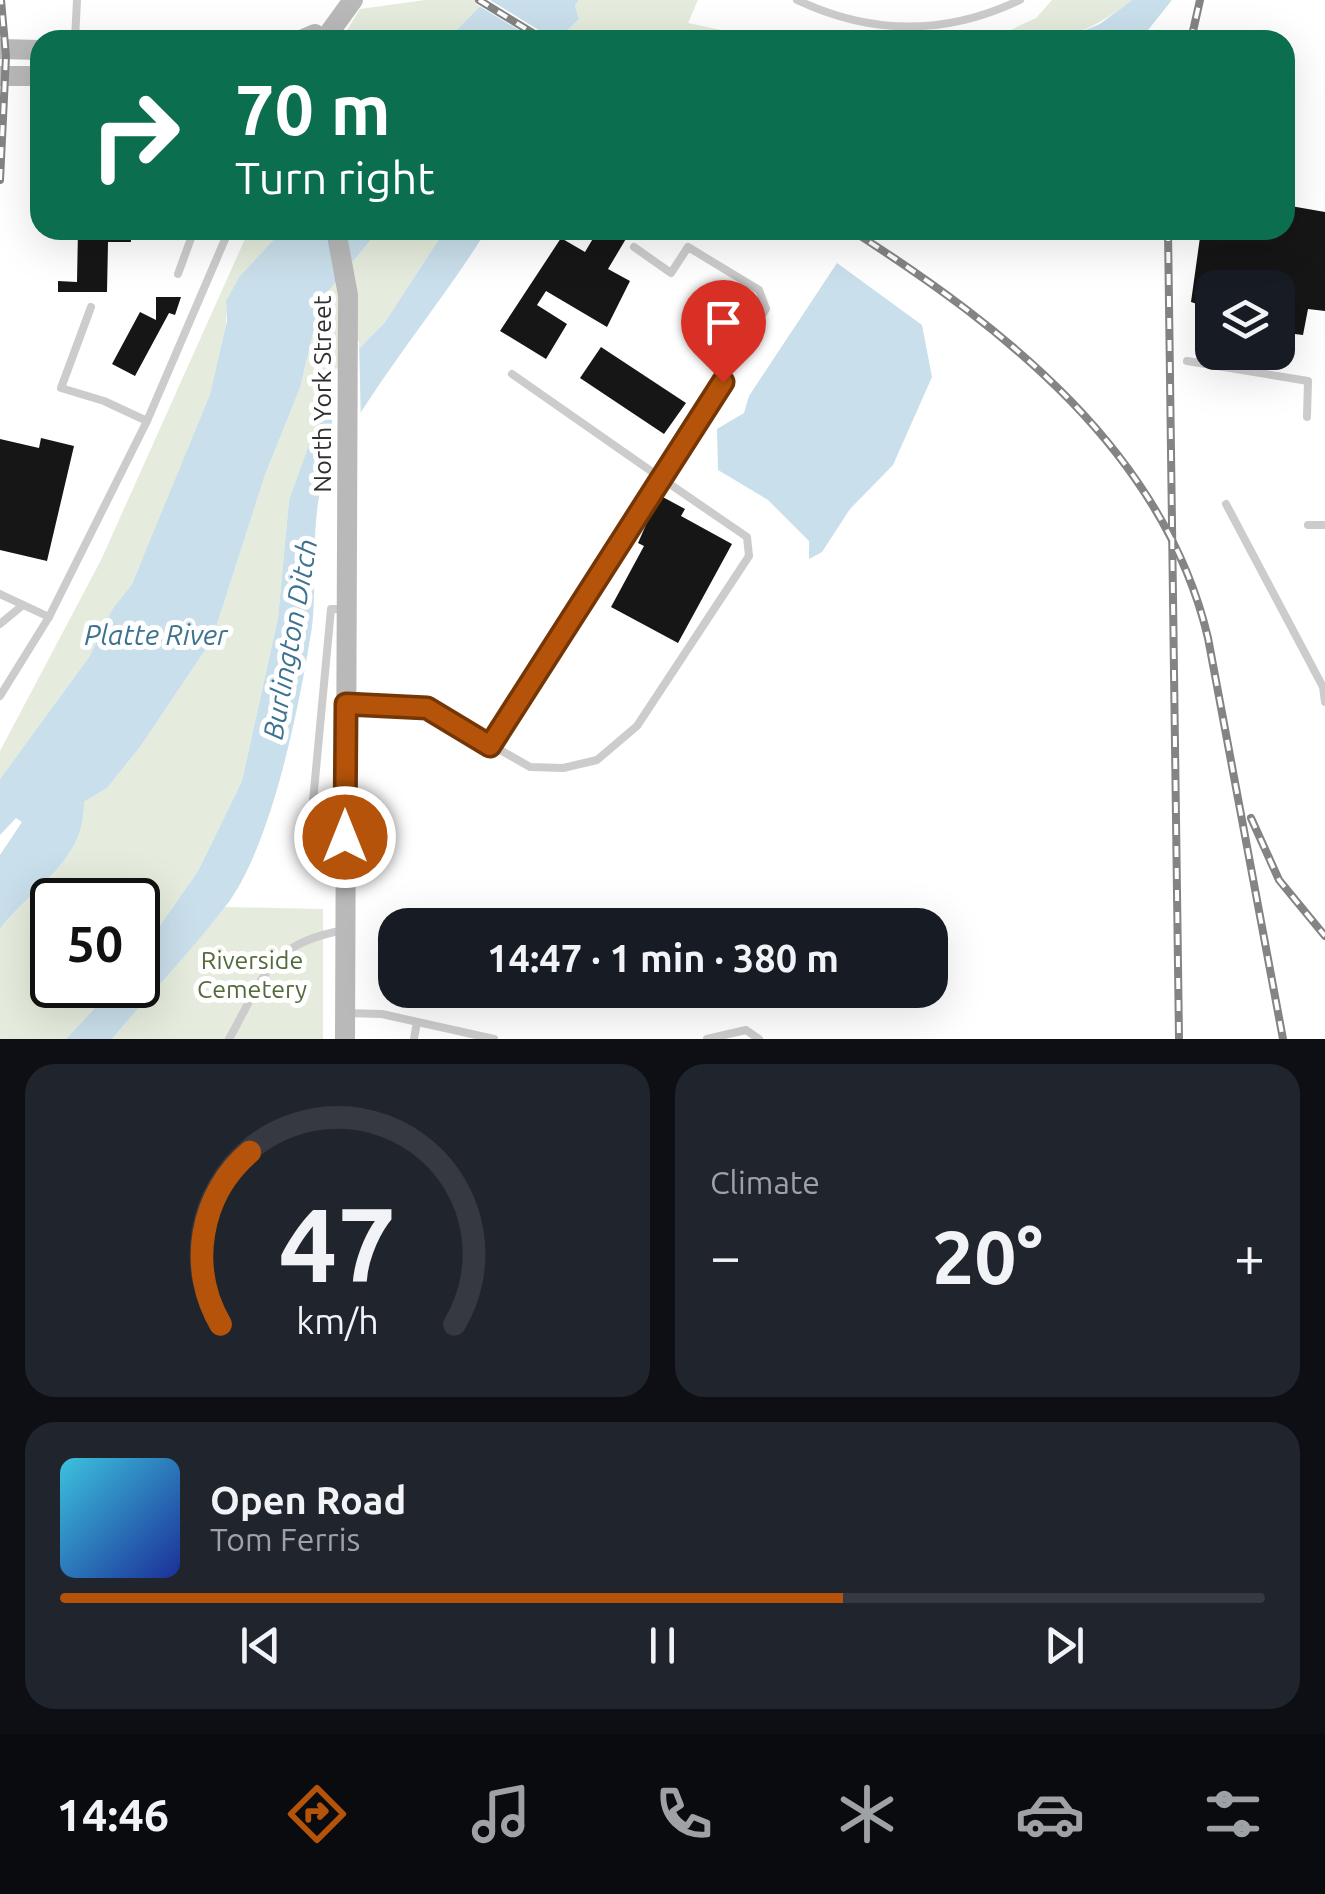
<!DOCTYPE html>
<html lang="en">
<head>
<meta charset="utf-8">
<style>
	:root { --surface:#171b24; --page:#20242c; --text:#f1f3f6; --muted:#9ea1a6; --line:#363941; --accent:#b45309 }
	body { margin:0; font-family:Ubuntu,sans-serif; background:var(--page); color:var(--text); height:100vh; display:flex; flex-direction:column; font-size:38px; white-space:nowrap }
	* { box-sizing:border-box; margin:0 }
	p { font-size:32px; color:var(--muted) }
	.icon { flex:none; width:55px; height:55px; fill:none; stroke:currentColor; stroke-width:2; stroke-linecap:round; stroke-linejoin:round }
	.map { position:relative; height:1039px; overflow:hidden }
	.drawer { display:flex; flex-direction:column; gap:25px; padding:25px; background:#0d0f14; flex:1 }
	.drawer>* { flex:none }
	.top-card { position:absolute; left:30px; top:30px; width:1265px; height:210px; border-radius:30px; box-shadow:0 10px 40px #0002; background:#0b6e4f; color:#fff; overflow:hidden }
	.buttons { position:absolute; left:1195px; top:270px; display:grid; gap:20px }
	.buttons a { display:grid; place-items:center; width:100px; height:100px; border-radius:20px; background:var(--surface); box-shadow:0 10px 40px #0002; font-size:50px }
	.speed { position:absolute; left:30px; top:878px; display:flex; gap:20px; font-size:50px; font-weight:700; text-align:center }
	.speed>* { display:grid; place-content:center; width:130px; height:130px; border-radius:50%; background:var(--surface); box-shadow:0 10px 40px #0002; line-height:1 }
	.speed .limit { border:5px solid #111; border-radius:15px; background:#fff; color:#111 }
	.pin { position:absolute; display:grid; place-items:center; width:85px; height:85px; color:#fff; margin:-102px -42px; border-radius:50% 50% 50% 0; rotate:-45deg; box-shadow:0 0 10px #0007 }
	.pin .icon { rotate:45deg }
	.me { position:absolute; width:110px; margin:-55px; rotate:0deg; stroke-linejoin:round; filter:drop-shadow(0 0 8px #0008) }
	.turn { display:flex; align-items:center; gap:35px; height:210px; padding:0 40px; font-size:45px }
	.turn .icon { width:130px; height:130px; stroke-width:2.5 }
	.turn b { display:block; font-size:70px; line-height:85px }
	.big { font-size:75px; font-weight:700; line-height:1.1 }
	.drawer .tile { flex:1; display:flex; flex-direction:column; justify-content:center; gap:15px; min-width:0; padding:0 35px; border-radius:30px; background:var(--page) }
	.drawer .dial { align-items:center; gap:0 }
	.dial svg { height:260px; overflow:visible; fill:none; stroke:var(--line); stroke-width:7; stroke-linecap:round; text-anchor:middle }
	.dial text { fill:var(--text); stroke:none }
	.song { display:flex; align-items:center; gap:30px }
	.cover { width:120px; height:120px; border-radius:15px; background:linear-gradient(135deg,hsl(190 70% 55%),hsl(230 70% 35%)) }
	.played { height:10px; border-radius:5px; background:linear-gradient(90deg,var(--accent) 65%,var(--line) 65%) }
	.keys { display:flex; justify-content:space-around; direction:ltr }
	.heat { display:flex; justify-content:space-between; align-items:center; font-size:55px; direction:ltr }
	.drawer .tiles { flex:1; display:grid; gap:25px; grid-template-columns:1fr 1fr }
	.tile:last-child { grid-column:span 2 }
	.trip { position:absolute; left:378px; top:908px; width:570px; height:100px; border-radius:30px; background:var(--surface); box-shadow:0 10px 40px #0002; font-weight:700; line-height:100px; text-align:center }
	.tabs { display:flex; height:160px; justify-content:space-around; align-items:center; background:#090b0e; color:var(--muted) }
	.tabs .icon { width:70px; height:70px }
	.tabs .current { color:var(--accent) }
	.tabs b { font-size:45px; color:var(--text) }
	.map>svg:first-child { display:block }
</style>
</head>
<body>
<div class="map">
<svg width="1325" height="1039" viewBox="0 0 1325 1039">
	<rect width="100%" height="100%" fill="#fff"/>
	<g fill="#e5ecdd">
		<polygon points="425,0 486,0 447,40 341,40 360,9"/>
		<polygon points="579,0 698,0 688,23 769,40 558,40 579,19 575,5"/>
		<path d="M1052,0H1132C1077,42 1056,40 989,40L1036,18Z"/>
		<path d="M249,230H283L226,301C232,391 165,501 132,584L113,608L89,657L0,779V751L101,560Z"/>
		<path d="M379,230H445L385,322L348,360L326,397L289,500L278,618L242,781L198,871L138,957V900H52V985H116L66,1039H0V929C33,886 85,862 84,802L107,788L140,747L212,640L265,475L300,388L321,300Z"/>
		<polygon points="225,907 323,909 323,1039 112,1039"/>
	</g>
	<g fill="#c9dfeb">
		<polygon points="486,0 579,0 575,5 579,19 558,40 447,40"/>
		<polygon points="1132,0 1172,0 1140,40 1061,40 1100,24"/>
		<path d="M283,230H379L321,300L300,388L265,475L212,640L140,747L107,788L84,802C85,862 33,886 0,929V855L22,822L16,818L0,835V779L89,657L113,608L132,584L210,395L227,321L226,301L240,276Z"/>
		<path d="M445,230H487C436,311 372,384 328,469C308,509 318,582 312,627C300,703 272,847 225,907C190,952 149,995 112,1039H66L116,985H138V957L198,871L242,781L278,618L289,500L326,397L348,360L385,322Z"/>
		<polygon points="837,263 922,325 932,377 893,465 850,509 822,552 809,559 809,541 768,500 718,470 717,429 744,413 749,396"/>
	</g>
	<g fill="#fff">
		<polygon points="480,0 490,0 555,40 535,40 476,4"/>
		<polygon points="359,340 361,427 330,469 334,372"/>
	</g>
	<g fill="#161616">
		<polygon points="1285,205 1325,212 1325,311 1308,309 1303,335 1278,332 1278,288 1212,288 1212,309 1191,302 1201,230 1285,230"/>
		<polygon points="78,230 131,230 131,242 108,242 107,292 58,292 58,281 77,282"/>
		<polygon points="598,230 615,230 627,237 608,269 630,281 607,327 546,291 537,305 567,324 546,359 500,331 561,238 585,252"/>
		<polygon points="156,297 181,297 175,315 169,313 135,376 112,364 140,312 156,320"/>
		<polygon points="601,347 686,403 664,434 580,378"/>
		<polygon points="41,438 74,446 47,561 0,550 0,439 39,448"/>
		<polygon points="659,495 685,509 681,516 732,544 678,643 611,607 644,546 638,543"/>
	</g>
	<g fill="none" stroke-linecap="round" stroke-linejoin="round">
		<g stroke="#ccc" stroke-width="8">
			<path d="M797,0C871,35 945,36 1020,0"/>
			<polyline points="75,40 77,0"/>
			<polyline points="37,120 40,120"/>
			<polyline points="178,274 194,230"/>
			<polyline points="91,307 61,388 104,401 147,421 229,230"/>
			<polyline points="1187,361 1308,381 1307,417"/>
			<polyline points="512,374 661,478 766,309 759,290 688,247 671,273 634,247"/>
			<polyline points="1226,504 1323,687 1325,702"/>
			<polyline points="1308,525 1325,525"/>
			<polyline points="0,594 49,617"/>
			<polyline points="343,609 331,609 312,812 312,868 345,870"/>
			<polyline points="0,624 23,605"/>
			<polyline points="0,696 49,617 147,421"/>
			<polyline points="347,704 427,708 530,767 563,768 597,760 637,726 749,556 747,537 661,478 490,746"/>
			<polyline points="345,1013 382,1014 494,1039"/>
			<path d="M229,1039C264,977 268,943 345,930"/>
			<polyline points="414,1039 417,1022"/>
			<polyline points="707,1039 746,1030 759,1039"/>
		</g>
		<g stroke="#b9b9b9" stroke-width="20">
			<polyline points="301,40 315,34"/>
			<polyline points="324,40 353,0"/>
			<polyline points="0,49 40,50"/>
			<polyline points="0,76 40,76"/>
			<polyline points="336,230 348,295 345,1039"/>
		</g>
		<defs>
			<g id="rail">
				<polyline points="479,0 544,40"/>
				<polyline points="1191,40 1200,0"/>
				<polyline points="0,180 6,56 1,0"/>
				<path d="M851,230C1005,328 1164,452 1208,638L1283,1039"/>
				<polyline points="1168,230 1179,1039"/>
				<polyline points="1251,818 1279,880 1325,936"/>
			</g>
		</defs>
		<use href="#rail" stroke="#848484" stroke-width="8"/>
		<use href="#rail" stroke="#fff" stroke-width="4" stroke-dasharray="11" stroke-linecap="butt"/>
	</g>
	<g fill="none" stroke-linecap="round" stroke-linejoin="round">
		<defs>
			<polyline id="route" points="345,837 346,704 427,708 490,746 723,382"/>
		</defs>
		<use href="#route" stroke="#753606" stroke-width="25"/>
		<use href="#route" stroke="#b45309" stroke-width="18"/>
	</g>
	<g text-anchor="middle" stroke-width="10" stroke-linejoin="round" paint-order="stroke">
		<g font-size="25" fill="#2f2f2f" stroke="#fff">
			<text transform="translate(322 394) rotate(-90)" y="9">North York Street</text>
		</g>
		<g font-size="25" fill="#536a3c" stroke="#fff">
			<text x="252" y="969">Riverside<tspan x="252" dy="29">Cemetery</tspan></text>
		</g>
		<g font-size="28" font-style="italic" fill="#3d7290" stroke="#fff">
			<text x="156" y="645">Platte River</text>
			<text transform="translate(290 639) rotate(-80)" y="10">Burlington Ditch</text>
		</g>
	</g>
</svg>
<div class="buttons">
<a><svg class="icon" aria-label="layers" viewBox="0 0 24 24"><path d="M12 4l9 5-9 5-9-5zM3 14l9 5 9-5"/></svg></a>
</div>
<div class="speed"><div class="limit">50</div></div>
<div class="pin" style="left:723px;top:382px;background:#d93025"><svg class="icon" aria-label="arrive" viewBox="0 0 24 24"><path d="M6 21V4h12l-3 4 3 4H6"/></svg></div>
<svg class="me" style="left:345px;top:837px" viewBox="-20 -20 40 40"><circle r="17" fill="#b45309" stroke="#fff" stroke-width="3"/><path d="M0-11L8 9 0 5-8 9z" fill="#fff"/></svg>
<div class="trip">14:47 · 1 min · 380 m</div>
<div class="top-card">
<div class="turn"><svg class="icon" aria-label="right" viewBox="0 0 24 24"><path d="M7 20v-9h11M14 6l5 5-5 5"/></svg><div><b>70 m</b>Turn right</div></div>
</div>
</div>
<section class="drawer">
<div class="tiles">
<div class="tile dial"><svg viewBox="0 0 100 80">
<path d="M14 69A42 42 0 1 1 86 69"/>
<path d="M14 69A42 42 0 0 1 23 16" stroke="#b45309"/>
<text x="50" y="56" font-size="32" font-weight="700">47</text>
<text x="50" y="72" font-size="11">km/h</text>
</svg></div>
<div class="tile"><p>Climate</p>
<div class="heat"><a>−</a><b class="big">20°</b><a>+</a></div>
</div>
<div class="tile">
<div class="song"><i class="cover"></i><div><b>Open Road</b><p>Tom Ferris</p></div></div>
<div class="played"></div>
<div class="keys"><svg class="icon" aria-label="previous" viewBox="0 0 24 24"><path d="M18 5L8 12l10 7zM5 5v14"/></svg><svg class="icon" aria-label="pause" viewBox="0 0 24 24"><path d="M8 5v14M16 5v14"/></svg><svg class="icon" aria-label="next" viewBox="0 0 24 24"><path d="M6 5l10 7-10 7zM19 5v14"/></svg></div>
</div>
</div>
</section>
<nav class="tabs">
<b>14:46</b>
<svg class="icon current" aria-label="directions" viewBox="0 0 24 24"><path d="M12 3l9 9-9 9-9-9zM9 14v-3h6M13 9l2 2-2 2"/></svg>
<svg class="icon" aria-label="music" viewBox="0 0 24 24"><path d="M9 18V5l10-2v13"/><circle cx="6" cy="18" r="3"/><circle cx="16" cy="16" r="3"/></svg>
<svg class="icon" aria-label="phone" viewBox="0 0 24 24"><path d="M5 4h4l2 5-3 2q2 4 5 5l2-3 5 2v4C11 20 4 13 5 4z"/></svg>
<svg class="icon" aria-label="climate" viewBox="0 0 24 24"><path d="M12 3v18M4 7l16 10M4 17L20 7"/></svg>
<svg class="icon" aria-label="car" viewBox="0 0 24 24"><path d="M5 17H2v-5l4-1 3-4h7l3 4 3 1v5h-3M9 17h6M6 11h13"/><circle cx="7" cy="17" r="2"/><circle cx="17" cy="17" r="2"/></svg>
<svg class="icon" aria-label="filters" viewBox="0 0 24 24"><path d="M4 7h16M4 17h16"/><circle cx="9" cy="7" r="2"/><circle cx="15" cy="17" r="2"/></svg>
</nav>
</body>
</html>
